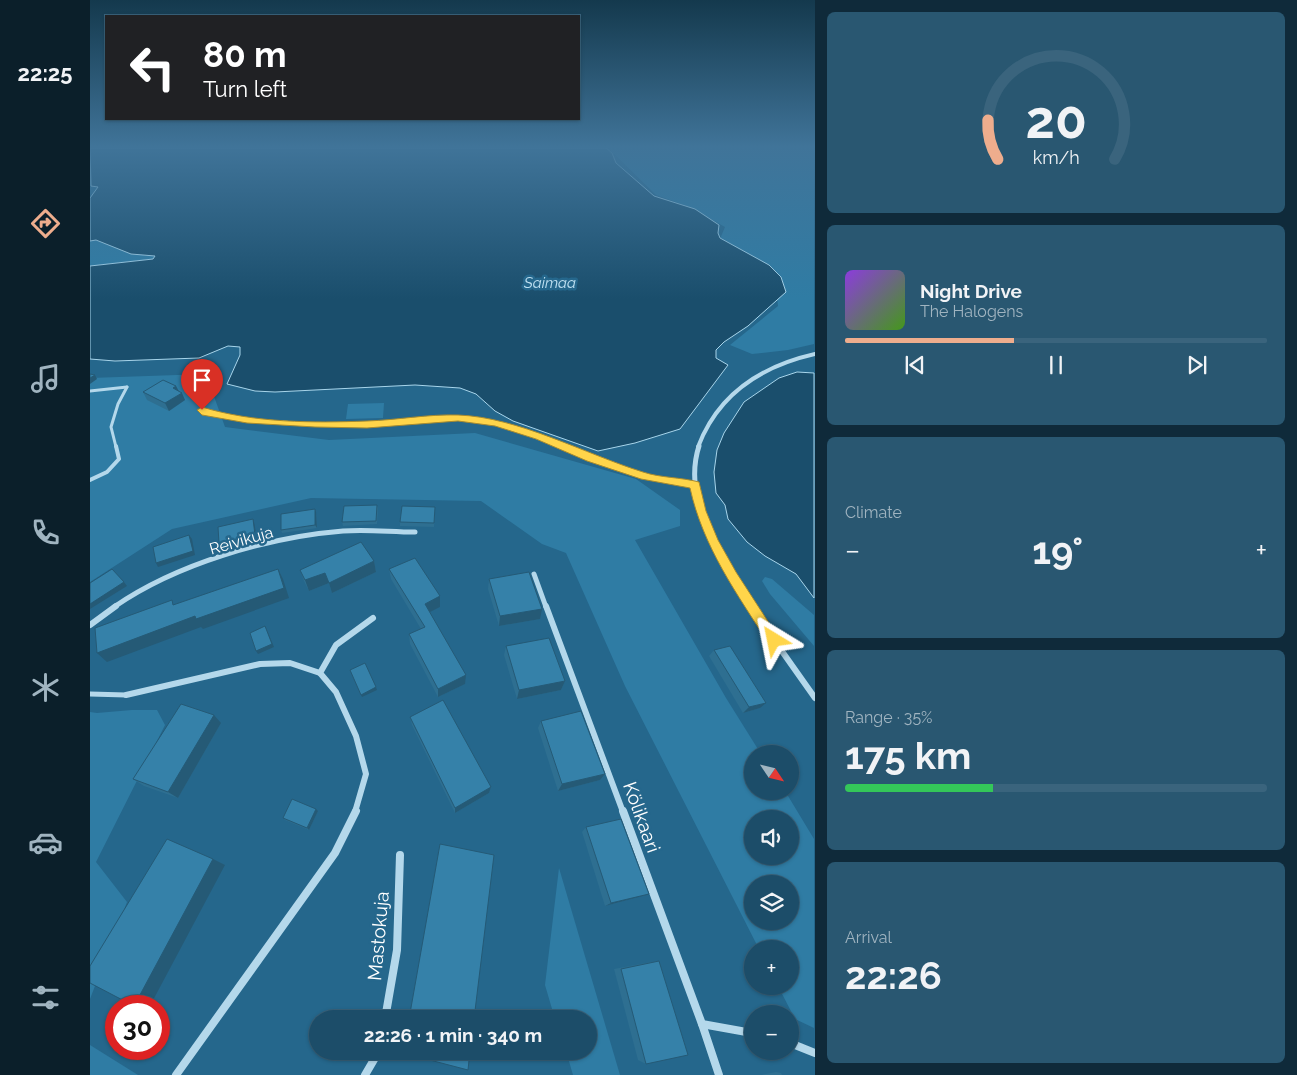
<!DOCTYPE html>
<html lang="en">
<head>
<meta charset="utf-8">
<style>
	:root { --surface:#1c4d69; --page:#295771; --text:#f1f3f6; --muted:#a0b4c0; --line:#3a647d; --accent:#eead8d }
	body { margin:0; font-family:Raleway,sans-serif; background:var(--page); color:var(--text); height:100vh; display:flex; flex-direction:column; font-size:19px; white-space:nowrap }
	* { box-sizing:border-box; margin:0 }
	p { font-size:16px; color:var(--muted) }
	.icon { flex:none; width:28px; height:28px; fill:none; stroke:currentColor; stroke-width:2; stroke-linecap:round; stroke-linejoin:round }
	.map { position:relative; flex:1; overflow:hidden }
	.details { display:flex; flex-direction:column; gap:12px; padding:12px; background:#0f2a3a; width:482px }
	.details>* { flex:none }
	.banner { position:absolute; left:15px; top:15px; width:475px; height:105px; border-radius:0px; box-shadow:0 1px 4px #0004,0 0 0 1px var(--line); background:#202124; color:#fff; overflow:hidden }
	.needle { width:32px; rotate:125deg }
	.fabs { position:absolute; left:654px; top:745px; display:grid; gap:10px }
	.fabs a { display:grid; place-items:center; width:55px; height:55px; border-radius:50%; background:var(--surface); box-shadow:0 1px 4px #0004,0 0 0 1px var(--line); font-size:25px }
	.speed { position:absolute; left:15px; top:995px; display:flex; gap:10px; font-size:25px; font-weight:700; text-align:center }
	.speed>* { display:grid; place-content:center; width:65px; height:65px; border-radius:50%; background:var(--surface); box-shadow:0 1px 4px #0004,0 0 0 1px var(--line); line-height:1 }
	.speed .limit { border:8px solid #d22; background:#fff; color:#111 }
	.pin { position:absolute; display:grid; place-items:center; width:42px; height:42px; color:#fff; margin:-51px -21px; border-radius:50% 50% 50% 0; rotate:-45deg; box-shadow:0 0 5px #0007 }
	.pin .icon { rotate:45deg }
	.me { position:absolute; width:55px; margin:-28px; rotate:325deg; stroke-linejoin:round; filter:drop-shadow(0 0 4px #0008) }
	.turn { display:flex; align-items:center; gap:18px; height:105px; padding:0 15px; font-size:22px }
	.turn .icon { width:65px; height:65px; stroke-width:2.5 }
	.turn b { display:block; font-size:35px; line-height:42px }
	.big { font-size:38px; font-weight:700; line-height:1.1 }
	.details .tile { flex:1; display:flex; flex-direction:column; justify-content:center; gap:8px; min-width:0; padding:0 18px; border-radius:8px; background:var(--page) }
	.details .dial { align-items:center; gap:0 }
	.dial svg { height:130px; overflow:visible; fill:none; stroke:var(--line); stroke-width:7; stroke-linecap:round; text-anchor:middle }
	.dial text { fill:var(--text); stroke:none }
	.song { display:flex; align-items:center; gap:15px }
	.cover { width:60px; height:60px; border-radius:8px; background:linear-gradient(135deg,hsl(270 70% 55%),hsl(100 70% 35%)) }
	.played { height:5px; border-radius:2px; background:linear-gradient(90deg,var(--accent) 40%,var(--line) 40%) }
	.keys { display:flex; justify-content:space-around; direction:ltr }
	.heat { display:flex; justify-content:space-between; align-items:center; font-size:28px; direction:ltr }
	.charge { height:8px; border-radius:4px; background:linear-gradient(90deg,#34c759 35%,var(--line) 0) }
	.trip { position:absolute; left:219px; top:1010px; width:288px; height:50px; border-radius:25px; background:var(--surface); box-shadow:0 1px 4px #0004,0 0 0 1px var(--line); font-weight:700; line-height:50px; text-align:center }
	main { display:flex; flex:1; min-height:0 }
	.menu { display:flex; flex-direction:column; width:90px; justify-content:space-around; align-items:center; background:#0b1f2a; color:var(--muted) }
	.menu .icon { width:35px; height:35px }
	.menu .on { color:var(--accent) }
	.menu b { font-size:22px; color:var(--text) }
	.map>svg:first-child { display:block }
</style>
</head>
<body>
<main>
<nav class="menu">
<b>22:25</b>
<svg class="icon on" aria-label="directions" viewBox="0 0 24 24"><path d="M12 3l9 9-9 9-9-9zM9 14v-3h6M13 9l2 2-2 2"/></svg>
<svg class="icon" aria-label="music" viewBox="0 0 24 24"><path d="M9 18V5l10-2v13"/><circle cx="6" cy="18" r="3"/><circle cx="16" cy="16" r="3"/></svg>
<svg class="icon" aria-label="phone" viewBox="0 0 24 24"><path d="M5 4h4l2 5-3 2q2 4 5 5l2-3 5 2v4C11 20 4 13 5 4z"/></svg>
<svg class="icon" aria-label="climate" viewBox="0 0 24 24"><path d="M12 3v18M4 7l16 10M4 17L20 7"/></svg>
<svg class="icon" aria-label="car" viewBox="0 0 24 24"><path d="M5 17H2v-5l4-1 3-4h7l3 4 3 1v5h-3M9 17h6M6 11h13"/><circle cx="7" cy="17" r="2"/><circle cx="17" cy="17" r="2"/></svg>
<svg class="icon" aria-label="filters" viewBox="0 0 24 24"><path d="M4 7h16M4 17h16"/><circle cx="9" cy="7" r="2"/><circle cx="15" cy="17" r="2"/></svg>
</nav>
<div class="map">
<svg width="725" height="1075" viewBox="0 0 725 1075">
	<rect width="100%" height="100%" fill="#25678c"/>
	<g fill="#2f7ca4" fill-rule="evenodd">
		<polygon points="518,148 724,148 724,344 698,350 662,354 640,345 688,306 684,272 630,239 635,227 597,206 566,195"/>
		<polygon points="6,240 56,256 66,255 63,259 0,266 0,241"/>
		<path d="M116,374L135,427L239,440L385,433L546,479L590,510V526L545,540L636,698L671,754H662V791H695L724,839V1028L705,1019L688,986H700V949H669L535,686L476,553L452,544L391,501L221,498L82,529L0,582V378ZM662,819H700V856H662ZM662,884H700V921H662Z"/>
		<polygon points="294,403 293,418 256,419 258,404"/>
		<polygon points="675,577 682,579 724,615 724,646 680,594 672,581"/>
		<polygon points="42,710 67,710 75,725 6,862 37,902 0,999 0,712 7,713"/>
		<polygon points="469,868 530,1075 483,1075 476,1051 498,1051 498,1019 465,1019 455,985"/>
		<polygon points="0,1045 48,1075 0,1075"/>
	</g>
	<g fill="#1a4e6c" stroke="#a8d5eb">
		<polygon points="0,148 516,148 522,153 526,163 564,196 605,209 629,225 628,233 630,238 679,265 691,277 696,292 658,326 634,342 626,350 626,358 638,365 590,429 545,443 508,451 423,421 405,411 386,394 370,388 325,385 185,392 165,391 137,384 150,355 150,347 138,346 109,358 25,361 0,359 0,266 63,259 65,256 41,254 6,240 0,241 0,198 8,187 1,186"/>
		<polygon points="707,372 724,373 724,598 706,574 675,556 657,542 638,519 635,505 626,493 624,472 627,450 634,433 654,402 689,378"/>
	</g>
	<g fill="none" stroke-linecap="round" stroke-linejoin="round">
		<g stroke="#b4d8eb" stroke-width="3">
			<polyline points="99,386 116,413 157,420 225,424 277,425 368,418 406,423 473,447"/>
			<polyline points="0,391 37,387"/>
			<polyline points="26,447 21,427 28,404 37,387"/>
		</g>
		<g stroke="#b4d8eb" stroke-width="4">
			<polyline points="470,446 555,477 605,485"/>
			<polyline points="0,480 17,472 29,459 26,446"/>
		</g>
		<polyline stroke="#b4d8eb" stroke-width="5" points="0,694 36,695"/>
		<path stroke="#b4d8eb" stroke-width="4" d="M608,447C628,394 672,366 725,354"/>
		<g stroke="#b4d8eb" stroke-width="5">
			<path d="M609,446C591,501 632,562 661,607"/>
			<polyline points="444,574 456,607"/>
			<path d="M24,607C86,564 178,537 253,531C277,529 301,532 325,532"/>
		</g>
		<g stroke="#b4d8eb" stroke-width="6">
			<polyline points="456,606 533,812"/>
			<polyline points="660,606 725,698"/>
			<polyline points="0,625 26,606"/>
			<polyline points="36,695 170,664 200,663 230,673"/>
			<polyline points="265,812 276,774 266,736 246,692 230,673 246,645 283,618"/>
		</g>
		<g stroke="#b4d8eb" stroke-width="8">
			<polyline points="533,811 612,1024 662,1033"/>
			<polyline points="295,1019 307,950 310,855"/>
			<polyline points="612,1024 629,1075"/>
			<polyline points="700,1043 725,1053"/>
			<polyline points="86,1075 245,853 266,811"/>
			<polyline points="275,1075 289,1051"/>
		</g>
	</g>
	<g fill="#2e6f91">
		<polygon points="86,386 89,391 95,400 79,411 57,400 53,392"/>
		<polygon points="287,505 288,508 287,524 253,526 252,522"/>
		<polygon points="345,507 344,527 310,526 310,522"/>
		<polygon points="225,509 226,512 227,528 192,533 191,530"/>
		<polygon points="284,561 286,572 242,593 239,583 219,591 214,581 210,570"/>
		<polygon points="299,569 350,596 350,607 339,612 375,684 348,697 320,644 319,634 331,629 301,579"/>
		<polygon points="399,579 450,619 409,626 398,589"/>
		<polygon points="416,646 475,681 471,690 427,699 414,655"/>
		<polygon points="624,650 670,708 653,713 619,656"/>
		<polygon points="320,717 401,787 399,793 365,813 322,725"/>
		<polygon points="451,721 510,780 468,791 448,728"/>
		<polygon points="131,723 88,798 54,786 43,779"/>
		<polygon points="228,811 219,830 195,820 193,818"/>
		<polygon points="496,827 559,894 552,896 515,906 492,832"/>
		<polygon points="569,961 556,1064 548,1060 524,969 561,962"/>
		<polygon points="686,1072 691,1073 692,1075 671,1075"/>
	</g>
	<g fill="#255a76">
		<polygon points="5,375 7,379 0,384 0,378"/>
		<polygon points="86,386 90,394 83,388"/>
		<polygon points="92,393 95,400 79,411 75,403"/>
		<polygon points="225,509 226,512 227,528 225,525"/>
		<polygon points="163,519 164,522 167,538 131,547 129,543"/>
		<polygon points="99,535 102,539 105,555 68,567 66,563"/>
		<polygon points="284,561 286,572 242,593 239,583"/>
		<polygon points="188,569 193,579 199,598 113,629 111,627 17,662 7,653"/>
		<polygon points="235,573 239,583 219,591 215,580"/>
		<polygon points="34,582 37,586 0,609 0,604"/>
		<polygon points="350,596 350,607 336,614 335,604"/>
		<polygon points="452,609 450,619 409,626 410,616"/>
		<polygon points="175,626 184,647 168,654 166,651"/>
		<polygon points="376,675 375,684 348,697 348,689"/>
		<polygon points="475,681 471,690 427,699 429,690"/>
		<polygon points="286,687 287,690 272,697 271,695"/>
		<polygon points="676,703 670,708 653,713 659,707"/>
		<polygon points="124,715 131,723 88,798 78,792"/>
		<polygon points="515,774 510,780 468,791 472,784"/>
		<polygon points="401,787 399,793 365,813 365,808"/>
		<polygon points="226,809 228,811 219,830 217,828"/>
		<polygon points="123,859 135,865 61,1004 44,1006"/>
		<polygon points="559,894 552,896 515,906 521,903"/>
	</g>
	<g fill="#3581a9" stroke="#255a76">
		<polygon points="0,374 5,375 0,378"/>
		<polygon points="73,380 86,386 83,388 92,393 75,403 53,392"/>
		<polygon points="287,505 286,521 252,522 254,506"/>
		<polygon points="312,506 345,507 344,523 310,522"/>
		<polygon points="225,509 225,525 191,530 191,514"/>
		<polygon points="163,519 165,535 129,543 128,527"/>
		<polygon points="99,535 103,551 66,563 63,547"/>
		<polygon points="271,542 284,561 239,583 235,573 215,580 210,570"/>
		<polygon points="325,558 350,596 335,604 376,675 348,689 319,634 335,627 299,569"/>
		<polygon points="22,569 34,582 0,604 0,583"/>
		<polygon points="188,569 194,588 106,619 105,616 7,653 5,628 82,600 83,605"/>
		<polygon points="439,572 452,609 410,616 399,579"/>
		<polygon points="175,626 182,644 166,651 160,633"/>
		<polygon points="459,638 475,681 429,690 416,646"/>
		<polygon points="640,646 676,703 659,707 624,650"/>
		<polygon points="275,663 286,687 271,695 260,670"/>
		<polygon points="353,700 401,787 365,808 320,717"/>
		<polygon points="91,704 124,715 78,792 43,779"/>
		<polygon points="491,711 515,774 472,784 451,721"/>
		<polygon points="202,799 226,809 217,828 193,818"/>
		<polygon points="531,819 559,894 521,903 496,827"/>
		<polygon points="77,839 123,859 44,1006 0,983 0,966"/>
		<polygon points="350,844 404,855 384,1019 319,1019"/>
		<polygon points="569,961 598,1055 556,1064 531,969"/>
		<polygon points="313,1051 380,1051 378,1070 313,1053"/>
	</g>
	<linearGradient id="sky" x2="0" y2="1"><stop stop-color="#14394d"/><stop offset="0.49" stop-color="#407499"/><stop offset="1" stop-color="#407499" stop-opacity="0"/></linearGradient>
	<rect width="725" height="299" fill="url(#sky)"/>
	<path fill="#ffd54a" stroke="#a68a30" d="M112,407C164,423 223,423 277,421C308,420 338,414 368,415C428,417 495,454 553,472C571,478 590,477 609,482L616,511L628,540L646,572L690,640L689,644L684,646L679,644C647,594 613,547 600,488L551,479L497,461L446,439L405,426L368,421L277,428L225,427L157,423L112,415L107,410Z"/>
	<g text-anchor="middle" stroke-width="5" stroke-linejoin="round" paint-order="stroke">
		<g font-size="15" font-style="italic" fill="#c0e1f2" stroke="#25678c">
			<text x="460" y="288">Saimaa</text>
		</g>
		<g font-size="16" fill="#fff" stroke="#25678c">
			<text transform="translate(151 540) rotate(-16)" y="6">Reivikuja</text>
		</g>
		<g font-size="19" fill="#fff" stroke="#25678c">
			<text transform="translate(552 817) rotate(70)" y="7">Kölikaari</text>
			<text transform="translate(288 936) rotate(-85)" y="7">Mastokuja</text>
		</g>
	</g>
</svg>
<div class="fabs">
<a><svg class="needle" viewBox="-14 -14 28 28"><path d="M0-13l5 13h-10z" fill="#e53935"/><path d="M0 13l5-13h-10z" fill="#a0b4c0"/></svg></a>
<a><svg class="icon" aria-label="sound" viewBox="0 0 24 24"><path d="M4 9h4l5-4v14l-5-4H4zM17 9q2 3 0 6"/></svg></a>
<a><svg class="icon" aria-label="layers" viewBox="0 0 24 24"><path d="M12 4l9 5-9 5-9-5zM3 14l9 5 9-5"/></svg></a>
<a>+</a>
<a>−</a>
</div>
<div class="speed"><div class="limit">30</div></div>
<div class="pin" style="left:112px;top:410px;background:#d93025"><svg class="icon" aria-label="arrive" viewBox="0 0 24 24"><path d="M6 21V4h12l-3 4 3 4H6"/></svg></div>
<svg class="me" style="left:684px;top:640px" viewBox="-20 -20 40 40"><path d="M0-17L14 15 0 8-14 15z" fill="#ffd54a" stroke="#fff" stroke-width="4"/></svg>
<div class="trip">22:26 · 1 min · 340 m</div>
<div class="banner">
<div class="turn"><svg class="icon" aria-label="left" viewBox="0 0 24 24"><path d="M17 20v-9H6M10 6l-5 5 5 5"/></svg><div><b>80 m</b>Turn left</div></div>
</div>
</div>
<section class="details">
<div class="tile dial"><svg viewBox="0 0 100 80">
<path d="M14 69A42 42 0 1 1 86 69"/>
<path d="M14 69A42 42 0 0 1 8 45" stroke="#eead8d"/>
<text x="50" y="56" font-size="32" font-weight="700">20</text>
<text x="50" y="72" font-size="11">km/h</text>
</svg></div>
<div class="tile">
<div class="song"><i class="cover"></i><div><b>Night Drive</b><p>The Halogens</p></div></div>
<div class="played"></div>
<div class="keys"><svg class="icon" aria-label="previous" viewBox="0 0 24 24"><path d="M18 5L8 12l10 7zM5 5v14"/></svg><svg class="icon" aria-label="pause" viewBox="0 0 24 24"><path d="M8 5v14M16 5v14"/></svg><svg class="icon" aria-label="next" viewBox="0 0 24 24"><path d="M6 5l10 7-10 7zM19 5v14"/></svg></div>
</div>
<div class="tile"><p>Climate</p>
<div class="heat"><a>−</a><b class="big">19°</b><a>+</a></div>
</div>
<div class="tile"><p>Range · 35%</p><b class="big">175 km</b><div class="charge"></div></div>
<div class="tile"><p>Arrival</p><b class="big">22:26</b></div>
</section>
</main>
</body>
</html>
